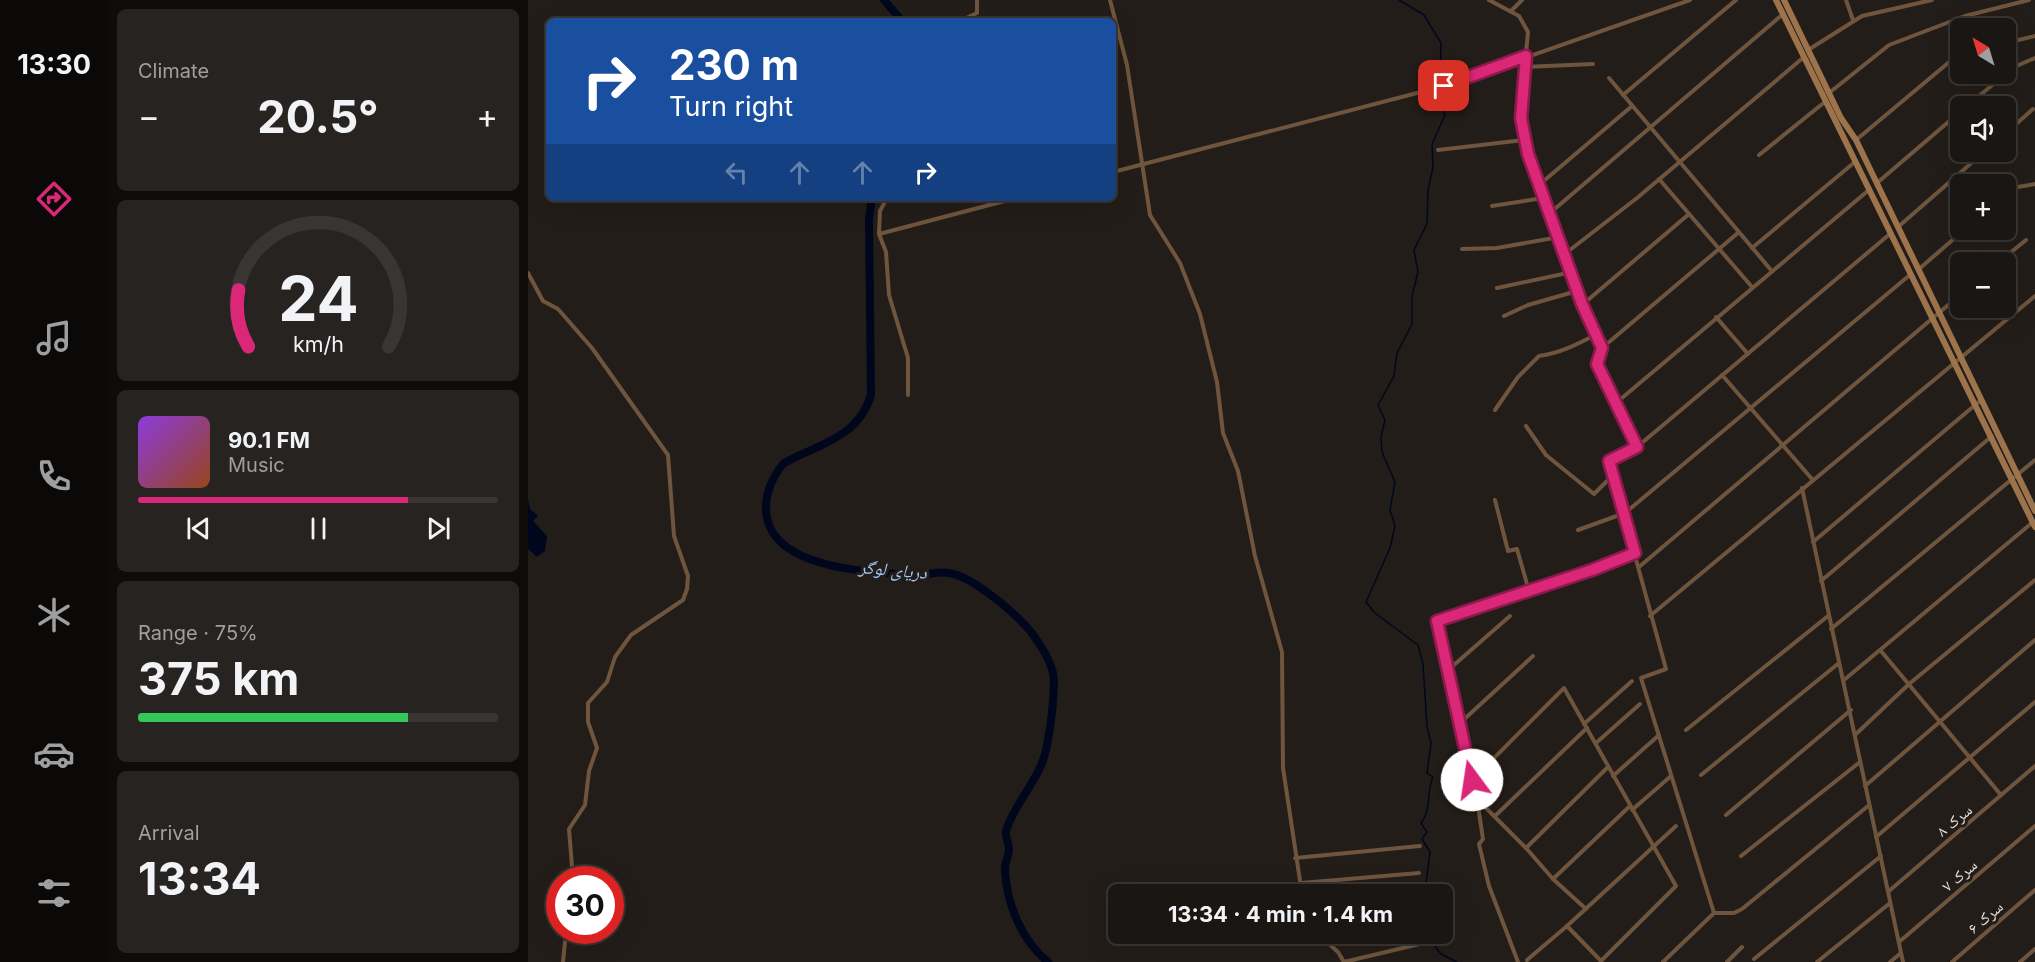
<!DOCTYPE html>
<html lang="en">
<head>
<meta charset="utf-8">
<style>
	:root { --surface:#1a1613; --page:#272321; --text:#f1f3f6; --muted:#9f9fa0; --line:#383533; --accent:#db2777 }
	body { margin:0; font-family:Inter,"Noto Naskh Arabic",sans-serif; background:var(--page); color:var(--text); height:100vh; display:flex; flex-direction:column; font-size:22px; white-space:nowrap }
	* { box-sizing:border-box; margin:0 }
	p { font-size:20px; color:var(--muted) }
	.icon { flex:none; width:33px; height:33px; fill:none; stroke:currentColor; stroke-width:2; stroke-linecap:round; stroke-linejoin:round }
	.map { position:relative; flex:1; overflow:hidden }
	.panel { display:flex; flex-direction:column; gap:9px; padding:9px; background:#0e0c0a; width:420px }
	.panel>* { flex:none }
	.guide { position:absolute; left:18px; top:18px; width:570px; height:183px; border-radius:9px; box-shadow:0 6px 24px #0002,0 0 0 2px var(--line); background:#1a4fa0; color:#fff; overflow:hidden }
	.needle { width:39px; rotate:322deg }
	.buttons { position:absolute; left:1422px; top:18px; display:grid; gap:12px }
	.buttons a { display:grid; place-items:center; width:66px; height:66px; border-radius:9px; background:var(--surface); box-shadow:0 6px 24px #0002,0 0 0 2px var(--line); font-size:30px }
	.speed { position:absolute; left:18px; top:866px; display:flex; gap:12px; font-size:30px; font-weight:700; text-align:center }
	.speed>* { display:grid; place-content:center; width:78px; height:78px; border-radius:50%; background:var(--surface); box-shadow:0 6px 24px #0002,0 0 0 2px var(--line); line-height:1 }
	.speed .limit { border:9px solid #d22; background:#fff; color:#111 }
	.pin { position:absolute; display:grid; place-items:center; width:51px; height:51px; color:#fff; margin:-26px; border-radius:12px; box-shadow:0 3px 9px #0006 }
	.me { position:absolute; width:66px; margin:-33px; rotate:346deg; stroke-linejoin:round; filter:drop-shadow(0 0 4px #0008) }
	.turn { display:flex; align-items:center; gap:21px; height:126px; padding:0 24px; font-size:27px }
	.turn .icon { width:78px; height:78px; stroke-width:2.5 }
	.turn b { display:block; font-size:42px; line-height:51px }
	.lanes { display:flex; align-items:center; height:57px; padding:0 24px; background:#0003; justify-content:center; gap:30px; direction:ltr }
	.lanes .off { opacity:.35 }
	.big { font-size:45px; font-weight:700; line-height:1.1 }
	.panel .card { flex:1; display:flex; flex-direction:column; justify-content:center; gap:9px; min-width:0; padding:0 21px; border-radius:9px; background:var(--page) }
	.panel .dial { align-items:center; gap:0 }
	.dial svg { height:156px; overflow:visible; fill:none; stroke:var(--line); stroke-width:7; stroke-linecap:round; text-anchor:middle }
	.dial text { fill:var(--text); stroke:none }
	.song { display:flex; align-items:center; gap:18px }
	.cover { width:72px; height:72px; border-radius:9px; background:linear-gradient(135deg,hsl(270 70% 55%),hsl(20 70% 35%)) }
	.played { height:6px; border-radius:3px; background:linear-gradient(90deg,var(--accent) 75%,var(--line) 75%) }
	.keys { display:flex; justify-content:space-around; direction:ltr }
	.heat { display:flex; justify-content:space-between; align-items:center; font-size:33px; direction:ltr }
	.charge { height:9px; border-radius:4px; background:linear-gradient(90deg,#34c759 75%,var(--line) 0) }
	.trip { position:absolute; left:580px; top:884px; width:345px; height:60px; border-radius:9px; background:var(--surface); box-shadow:0 6px 24px #0002,0 0 0 2px var(--line); font-weight:700; line-height:60px; text-align:center }
	main { display:flex; flex:1; min-height:0 }
	.tab-bar { display:flex; flex-direction:column; width:108px; justify-content:space-around; align-items:center; background:#0a0908; color:var(--muted) }
	.tab-bar .icon { width:42px; height:42px }
	.tab-bar .selected { color:var(--accent) }
	.tab-bar b { font-size:27px; color:var(--text) }
	.map>svg:first-child { display:block }
</style>
</head>
<body>
<main>
<nav class="tab-bar">
<b>13:30</b>
<svg class="icon selected" aria-label="directions" viewBox="0 0 24 24"><path d="M12 3l9 9-9 9-9-9zM9 14v-3h6M13 9l2 2-2 2"/></svg>
<svg class="icon" aria-label="music" viewBox="0 0 24 24"><path d="M9 18V5l10-2v13"/><circle cx="6" cy="18" r="3"/><circle cx="16" cy="16" r="3"/></svg>
<svg class="icon" aria-label="phone" viewBox="0 0 24 24"><path d="M5 4h4l2 5-3 2q2 4 5 5l2-3 5 2v4C11 20 4 13 5 4z"/></svg>
<svg class="icon" aria-label="climate" viewBox="0 0 24 24"><path d="M12 3v18M4 7l16 10M4 17L20 7"/></svg>
<svg class="icon" aria-label="car" viewBox="0 0 24 24"><path d="M5 17H2v-5l4-1 3-4h7l3 4 3 1v5h-3M9 17h6M6 11h13"/><circle cx="7" cy="17" r="2"/><circle cx="17" cy="17" r="2"/></svg>
<svg class="icon" aria-label="filters" viewBox="0 0 24 24"><path d="M4 7h16M4 17h16"/><circle cx="9" cy="7" r="2"/><circle cx="15" cy="17" r="2"/></svg>
</nav>
<section class="panel">
<div class="card"><p>Climate</p>
<div class="heat"><a>−</a><b class="big">20.5°</b><a>+</a></div>
</div>
<div class="card dial"><svg viewBox="0 0 100 80">
<path d="M14 69A42 42 0 1 1 86 69"/>
<path d="M14 69A42 42 0 0 1 9 40" stroke="#db2777"/>
<text x="50" y="56" font-size="32" font-weight="700">24</text>
<text x="50" y="72" font-size="11">km/h</text>
</svg></div>
<div class="card">
<div class="song"><i class="cover"></i><div><b>90.1 FM</b><p>Music</p></div></div>
<div class="played"></div>
<div class="keys"><svg class="icon" aria-label="previous" viewBox="0 0 24 24"><path d="M18 5L8 12l10 7zM5 5v14"/></svg><svg class="icon" aria-label="pause" viewBox="0 0 24 24"><path d="M8 5v14M16 5v14"/></svg><svg class="icon" aria-label="next" viewBox="0 0 24 24"><path d="M6 5l10 7-10 7zM19 5v14"/></svg></div>
</div>
<div class="card"><p>Range · 75%</p><b class="big">375 km</b><div class="charge"></div></div>
<div class="card"><p>Arrival</p><b class="big">13:34</b></div>
</section>
<div class="map">
<svg width="1507" height="962" viewBox="0 0 1507 962">
	<rect width="100%" height="100%" fill="#231d19"/>
	<polygon fill="#00071c" points="0,500 2,509 10,516 5,521 19,536 17,551 9,557 0,549"/>
	<g fill="none" stroke-linecap="round" stroke-linejoin="round">
		<g stroke="#00071c" stroke-width="1.5">
			<polyline points="871,0 896,15 913,43 912,84"/>
			<path d="M902,894L898,883L902,852L894,839L899,832L893,823C904,809 898,792 905,777L899,773L903,743L899,727L895,664L890,645L847,613L838,602L862,548L867,526L862,510L867,482L854,452L853,437L857,420L850,405L866,376L869,353L884,324V296L890,272L886,250L899,224L900,190L905,167L904,144L917,115L911,89"/>
			<polyline points="907,933 908,948 913,954 929,962"/>
		</g>
		<g stroke="#00071c" stroke-width="8">
			<polyline points="356,0 374,21"/>
			<path d="M344,198L341,219L343,395C330,438 291,444 256,463C243,478 235,498 239,518C249,570 347,573 389,575C400,575 410,571 421,573C442,576 477,605 492,620C505,632 521,656 525,673C528,690 521,746 514,763C506,784 483,811 478,831C477,837 481,843 481,849C481,856 476,863 477,871C479,905 494,941 520,962"/>
		</g>
		<g stroke="#6f553d" stroke-width="4">
			<polyline points="582,0 599,65 622,215 652,263 672,314 689,382 695,433 710,471 727,556 754,652 755,768 774,894"/>
			<polyline points="961,0 991,16 1000,32 993,103 996,140 1049,291 1074,348 1069,364 1109,447 1081,461 1138,669 1113,678 1186,913"/>
			<polyline points="1318,0 1325,20"/>
			<polyline points="983,11 994,0"/>
			<polyline points="432,21 449,13 449,0"/>
			<polyline points="1478,43 1507,36"/>
			<polyline points="1280,50 1334,16 1404,0"/>
			<polyline points="996,67 1065,64"/>
			<polyline points="1081,78 1243,270"/>
			<polyline points="1301,93 1361,45 1437,16 1501,0"/>
			<polyline points="1095,95 1208,0"/>
			<polyline points="1439,106 1486,67 1507,58"/>
			<polyline points="1478,133 1505,109"/>
			<polyline points="1328,140 1432,53"/>
			<polyline points="910,150 996,140"/>
			<polyline points="1231,155 1298,101"/>
			<polyline points="585,172 916,86 1162,0"/>
			<polyline points="1131,179 1224,287"/>
			<polyline points="1349,183 1432,112"/>
			<polyline points="1011,185 1104,106"/>
			<polyline points="1478,189 1507,184"/>
			<polyline points="359,198 352,211 351,234 358,252 361,295 380,358 380,395"/>
			<polyline points="964,206 1015,198"/>
			<polyline points="1022,213 1255,14"/>
			<polyline points="1370,227 1456,152"/>
			<polyline points="351,234 488,198"/>
			<polyline points="1224,248 1328,161"/>
			<polyline points="934,249 969,248 1031,237"/>
			<polyline points="1038,253 1109,198 1276,57"/>
			<polyline points="1471,262 1498,240"/>
			<polyline points="1391,269 1436,230"/>
			<polyline points="0,273 15,301 30,309 64,348 140,455 146,536 160,576 159,589 155,600 103,635 87,657 79,682 60,703 60,722 69,748 61,771 57,805 41,829 45,879"/>
			<polyline points="969,288 1044,272"/>
			<polyline points="1054,305 1161,214"/>
			<polyline points="976,316 1000,305 1049,291"/>
			<polyline points="1188,317 1220,354"/>
			<polyline points="1074,348 1211,232"/>
			<polyline points="1194,375 1284,479"/>
			<polyline points="1088,403 1342,189"/>
			<path d="M967,410L990,377L1011,356C1032,353 1048,345 1067,335"/>
			<polyline points="998,426 1018,455 1066,494 1085,475"/>
			<polyline points="1109,447 1363,233"/>
			<polyline points="1274,488 1375,962"/>
			<polyline points="967,500 980,551 989,549 1001,591"/>
			<polyline points="1050,530 1097,513 1383,274"/>
			<polyline points="1285,542 1453,400"/>
			<polyline points="1111,567 1432,295"/>
			<polyline points="1293,581 1464,436"/>
			<polyline points="1122,616 1507,296"/>
			<polyline points="1303,629 1507,460"/>
			<polyline points="1353,651 1473,795"/>
			<polyline points="919,671 982,616"/>
			<polyline points="1316,680 1505,522"/>
			<polyline points="931,724 1005,656"/>
			<polyline points="1056,724 1104,681"/>
			<polyline points="1158,730 1300,616"/>
			<polyline points="1328,734 1381,684 1507,580"/>
			<polyline points="1068,743 1112,704"/>
			<polyline points="1173,775 1311,663"/>
			<polyline points="1085,776 1131,735"/>
			<polyline points="945,779 1036,688 1148,886 1073,961"/>
			<polyline points="1337,786 1507,640"/>
			<polyline points="949,799 998,848 1025,879 1058,909"/>
			<polyline points="1104,810 1143,776"/>
			<polyline points="1198,815 1323,710"/>
			<polyline points="967,816 1059,728"/>
			<polyline points="1348,837 1507,702"/>
			<polyline points="998,848 1080,767"/>
			<polyline points="1213,856 1332,762"/>
			<polyline points="767,858 892,846"/>
			<polyline points="1025,879 1102,806"/>
			<polyline points="773,883 891,873"/>
			<polyline points="1361,891 1507,766"/>
			<polyline points="789,933 810,952 816,962"/>
			<polyline points="1371,942 1507,826"/>
			<polyline points="1226,959 1353,856"/>
			<polyline points="999,960 1039,926"/>
			<polyline points="1073,961 1039,926 1148,826"/>
			<polyline points="35,962 37,942 42,930"/>
			<polyline points="816,962 900,942"/>
			<polyline points="990,962 961,886 951,844 955,839 949,799 909,621 1064,570 1107,553"/>
			<polyline points="1135,962 1186,913 1206,913 1214,909 1340,806"/>
			<polyline points="1199,962 1214,947"/>
			<polyline points="1289,962 1362,903"/>
			<polyline points="1362,962 1373,953"/>
			<polyline points="1424,962 1507,890"/>
			<polyline points="1492,962 1507,949"/>
		</g>
		<g stroke="#9d734b" stroke-width="6">
			<polyline points="1248,0 1507,527"/>
			<polyline points="1256,0 1313,118 1328,140 1507,511"/>
		</g>
	</g>
	<g fill="none" stroke-linecap="round" stroke-linejoin="round">
		<defs>
			<polyline id="route" points="916,86 998,56 993,118 1000,154 1054,304 1074,348 1069,364 1109,447 1081,461 1107,553 1064,570 909,621 944,780"/>
		</defs>
		<use href="#route" stroke="#8e194d" stroke-width="15"/>
		<use href="#route" stroke="#db2777" stroke-width="10"/>
	</g>
	<g text-anchor="middle" stroke-width="6" stroke-linejoin="round" paint-order="stroke">
		<g font-size="16" fill="#e4e0dd" stroke="#231d19">
			<text transform="translate(1426 820) rotate(-40)" y="6">سرک ۸</text>
			<text transform="translate(1431 875) rotate(-40)" y="6">سرک ۷</text>
			<text transform="translate(1457 917) rotate(-41)" y="6">سرک ۶</text>
		</g>
		<g font-size="18" font-style="italic" fill="#a0c7f9" stroke="#231d19">
			<text transform="translate(365 570) rotate(5)" y="6">دریای لوگر</text>
		</g>
	</g>
</svg>
<div class="buttons">
<a><svg class="needle" viewBox="-14 -14 28 28"><path d="M0-13l5 13h-10z" fill="#e53935"/><path d="M0 13l5-13h-10z" fill="#9f9fa0"/></svg></a>
<a><svg class="icon" aria-label="sound" viewBox="0 0 24 24"><path d="M4 9h4l5-4v14l-5-4H4zM17 9q2 3 0 6"/></svg></a>
<a>+</a>
<a>−</a>
</div>
<div class="speed"><div class="limit">30</div></div>
<div class="pin" style="left:916px;top:86px;background:#d93025"><svg class="icon" aria-label="arrive" viewBox="0 0 24 24"><path d="M6 21V4h12l-3 4 3 4H6"/></svg></div>
<svg class="me" style="left:944px;top:780px" viewBox="-20 -20 40 40"><circle r="19" fill="#fff"/><path d="M0-13L10 11 0 6-10 11z" fill="#db2777"/></svg>
<div class="trip">13:34 · 4 min · 1.4 km</div>
<div class="guide">
<div class="turn"><svg class="icon" aria-label="right" viewBox="0 0 24 24"><path d="M7 20v-9h11M14 6l5 5-5 5"/></svg><div><b>230 m</b>Turn right</div></div>
<div class="lanes"><svg class="icon off" aria-label="left" viewBox="0 0 24 24"><path d="M17 20v-9H6M10 6l-5 5 5 5"/></svg><svg class="icon off" aria-label="ahead" viewBox="0 0 24 24"><path d="M12 20V5M6 11l6-6 6 6"/></svg><svg class="icon off" aria-label="ahead" viewBox="0 0 24 24"><path d="M12 20V5M6 11l6-6 6 6"/></svg><svg class="icon" aria-label="right" viewBox="0 0 24 24"><path d="M7 20v-9h11M14 6l5 5-5 5"/></svg></div>
</div>
</div>
</main>
</body>
</html>
